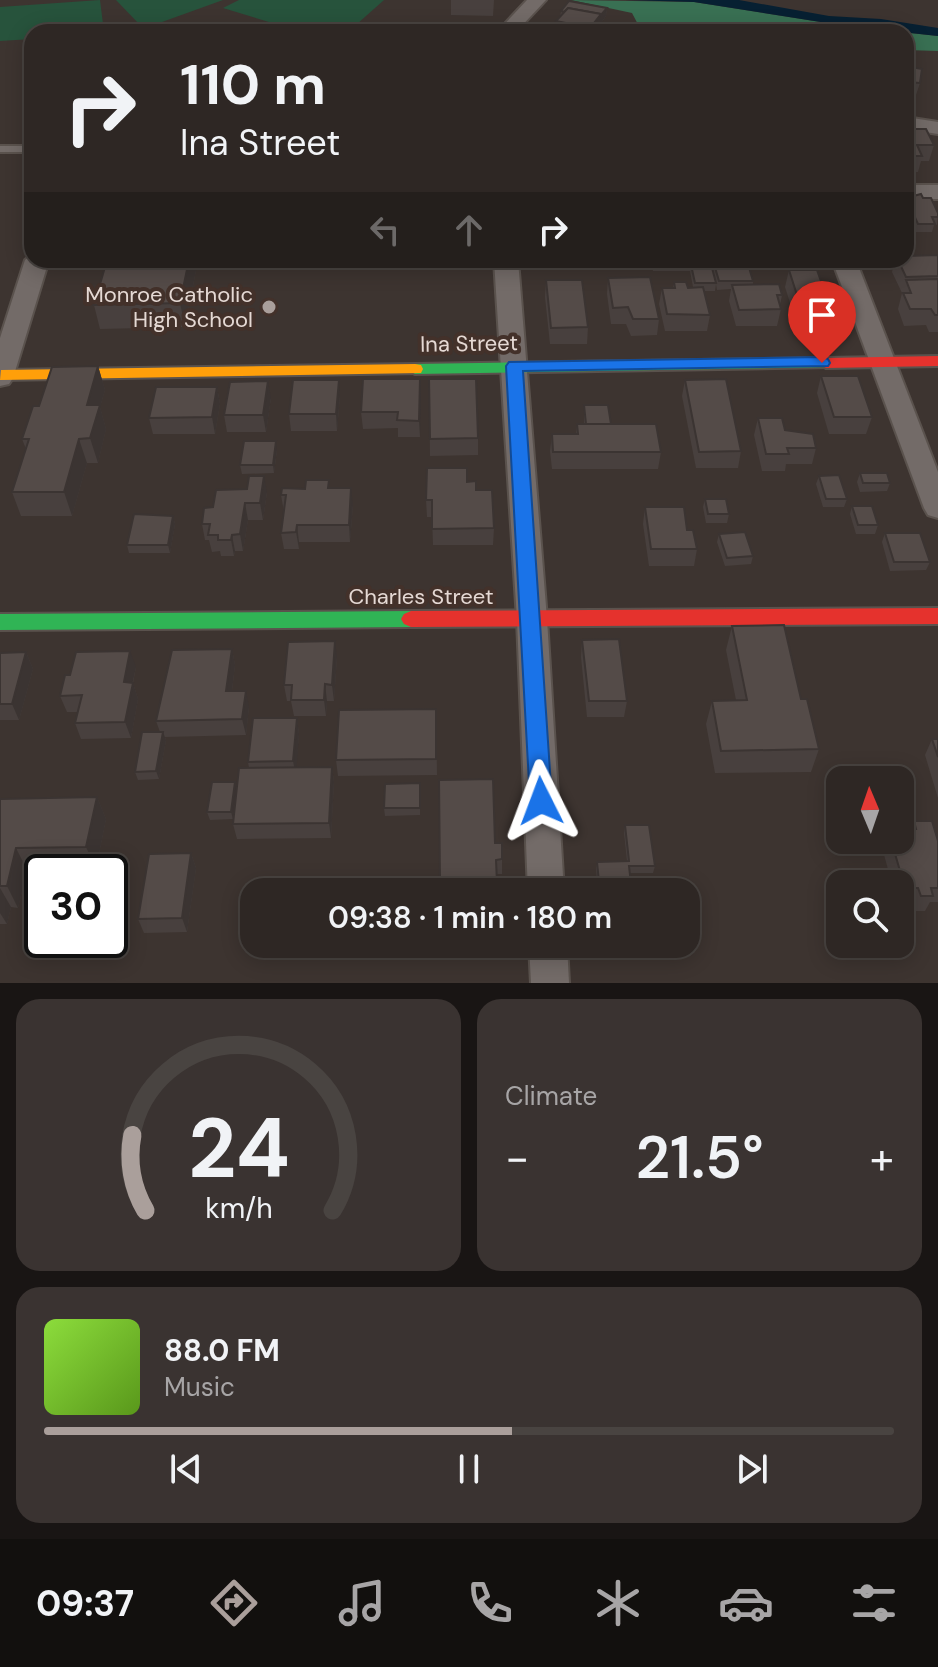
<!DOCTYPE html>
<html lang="en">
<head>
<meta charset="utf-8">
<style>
	:root { --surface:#2e2724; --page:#3a3331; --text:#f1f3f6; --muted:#a7a5a6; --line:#494441; --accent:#aa9f9b }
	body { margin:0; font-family:"DM Sans",sans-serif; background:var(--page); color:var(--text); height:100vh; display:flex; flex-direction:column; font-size:30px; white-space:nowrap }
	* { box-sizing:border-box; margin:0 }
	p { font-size:26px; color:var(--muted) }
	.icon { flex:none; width:44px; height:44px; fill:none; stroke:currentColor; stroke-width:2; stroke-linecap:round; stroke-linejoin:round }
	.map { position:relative; height:983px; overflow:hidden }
	.details { display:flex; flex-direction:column; gap:16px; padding:16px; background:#191514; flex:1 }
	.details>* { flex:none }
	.guide { position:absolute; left:24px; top:24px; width:890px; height:244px; border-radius:24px; box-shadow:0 4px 20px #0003,0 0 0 2px var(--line); background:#2e2724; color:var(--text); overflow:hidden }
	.needle { width:52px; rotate:358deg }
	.tools { position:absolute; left:826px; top:766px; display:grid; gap:16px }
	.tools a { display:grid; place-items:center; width:88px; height:88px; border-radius:16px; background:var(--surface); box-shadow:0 4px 20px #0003,0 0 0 2px var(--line); font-size:40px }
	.speed { position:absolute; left:24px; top:854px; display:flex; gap:16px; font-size:40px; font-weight:700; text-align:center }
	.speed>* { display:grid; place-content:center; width:104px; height:104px; border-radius:50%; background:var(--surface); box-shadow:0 4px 20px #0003,0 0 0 2px var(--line); line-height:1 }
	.speed .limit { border:4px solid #111; border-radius:12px; background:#fff; color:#111 }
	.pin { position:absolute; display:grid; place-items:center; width:68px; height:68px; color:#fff; margin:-82px -34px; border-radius:50% 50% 50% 0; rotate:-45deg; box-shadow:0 0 8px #0007 }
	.pin .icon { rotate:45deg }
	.me { position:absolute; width:88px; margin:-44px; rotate:357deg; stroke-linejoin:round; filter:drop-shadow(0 0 6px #0008) }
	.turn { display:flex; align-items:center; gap:28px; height:168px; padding:0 24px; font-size:36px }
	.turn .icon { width:104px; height:104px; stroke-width:2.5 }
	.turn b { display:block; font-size:56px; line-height:68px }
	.lanes { display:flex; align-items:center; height:76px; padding:0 24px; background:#0003; justify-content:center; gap:40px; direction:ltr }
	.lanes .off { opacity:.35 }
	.big { font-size:60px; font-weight:600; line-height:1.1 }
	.details .tile { flex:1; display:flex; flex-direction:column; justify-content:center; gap:12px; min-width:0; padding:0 28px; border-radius:24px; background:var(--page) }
	.details .dial { align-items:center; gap:0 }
	.dial svg { height:208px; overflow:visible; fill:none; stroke:var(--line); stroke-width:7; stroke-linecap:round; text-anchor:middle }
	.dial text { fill:var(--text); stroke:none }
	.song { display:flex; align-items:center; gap:24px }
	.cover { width:96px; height:96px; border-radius:12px; background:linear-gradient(135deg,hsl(90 70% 55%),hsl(90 70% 35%)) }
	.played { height:8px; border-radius:4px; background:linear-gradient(90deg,var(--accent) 55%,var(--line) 55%) }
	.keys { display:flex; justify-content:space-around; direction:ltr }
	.heat { display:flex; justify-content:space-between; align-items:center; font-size:44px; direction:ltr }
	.details .tiles { flex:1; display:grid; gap:16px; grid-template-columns:1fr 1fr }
	.tile:last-child { grid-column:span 2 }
	.trip { position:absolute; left:240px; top:878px; width:460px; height:80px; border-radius:24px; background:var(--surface); box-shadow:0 4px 20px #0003,0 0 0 2px var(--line); font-weight:600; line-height:80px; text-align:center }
	.tabs { display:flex; height:128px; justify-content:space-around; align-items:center; background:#12100e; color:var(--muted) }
	.tabs .icon { width:56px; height:56px }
	.tabs .on { color:var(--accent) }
	.tabs b { font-size:36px; color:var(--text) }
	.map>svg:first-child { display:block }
</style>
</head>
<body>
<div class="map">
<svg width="938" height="983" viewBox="0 0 938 983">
	<rect width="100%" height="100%" fill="#3d3430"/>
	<g fill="#27533c">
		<polygon points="100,0 104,32 32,32 32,39 0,41 0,7"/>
		<polygon points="116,0 223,0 162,22 141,26"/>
		<polygon points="239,0 384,0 348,32 302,32 223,8"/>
	</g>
	<path fill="#397053" d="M571,0L694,2L846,26L938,36V51L906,50V32H728C704,27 669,32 642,32L632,13Z"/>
	<polygon fill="#072032" points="625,0 739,0 829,16 881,19 938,28 938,36 846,26 694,2"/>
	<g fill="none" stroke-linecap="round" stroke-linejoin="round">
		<defs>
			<rect id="lane" x="0" y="146" width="32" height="6"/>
			<g id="street">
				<polygon points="527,0 546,0 516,32 497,32"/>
				<polygon points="906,117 938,122 938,134 906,129"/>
				<rect x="906" y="185" width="32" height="14"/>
				<polygon points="32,254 32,260 49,260 13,378 9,384 0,386 0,338 25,260"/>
				<polygon points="494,260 518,260 547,619 564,892 528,892 517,619"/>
				<polygon points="832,260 856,260 938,472 938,518 928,515 924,508"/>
				<polygon points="529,944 567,944 569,983 531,983"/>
			</g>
			<g id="fast">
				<polygon points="826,358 832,359 834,363 832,367 415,374 407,369 415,364"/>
				<polygon points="411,611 418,614 421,619 418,624 411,627 0,630 0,614"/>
			</g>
			<polygon id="slow" points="415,364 421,365 423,369 421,373 0,380 1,370"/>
			<g id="jam">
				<polygon points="938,356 938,366 826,368 818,363 826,358"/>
				<polygon points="938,608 938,624 411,627 404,624 401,619 404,614 411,611"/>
			</g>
		</defs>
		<use href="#lane" stroke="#5a524d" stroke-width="4"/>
		<use href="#street" stroke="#5a524d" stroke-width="4"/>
		<use href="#fast" stroke="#5a524d" stroke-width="4"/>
		<use href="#slow" stroke="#5a524d" stroke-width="4"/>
		<use href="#jam" stroke="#5a524d" stroke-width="4"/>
		<use href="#lane" fill="#736b68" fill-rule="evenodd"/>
		<use href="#street" fill="#736b68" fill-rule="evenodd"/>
		<use href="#fast" fill="#30b455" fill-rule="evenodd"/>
		<use href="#slow" fill="#ff9f0a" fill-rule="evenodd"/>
		<use href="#jam" fill="#e5322d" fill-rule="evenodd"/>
	</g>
	<g fill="#48403e">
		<polygon points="451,0 494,0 493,16 451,15"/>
		<polygon points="607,8 606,16 601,23 600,29 598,32 556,32 556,21 560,17 561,11"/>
		<polygon points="906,66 920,83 915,98 906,98"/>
		<polygon points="907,129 934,145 929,161 921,161 918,172 906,172"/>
		<polygon points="906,198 923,198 938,213 937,225 934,225 932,232 916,232 906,211"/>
		<polygon points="938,255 938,332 929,332 926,325 904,326 898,309 902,293 892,272 895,260 906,260"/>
		<polygon points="107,260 198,260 185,327 100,329 94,305"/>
		<rect x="549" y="260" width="35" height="4"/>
		<polygon points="650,260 708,260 708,264 711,264 710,260 737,260 737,264 740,264 738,260 773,260 772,267 750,268 753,281 753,284 782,295 780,305 781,309 777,326 736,326 729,301 731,289 717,290 716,284 715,291 704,291 710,315 707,331 665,331 659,304 662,288 673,288 674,282 688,288 693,287 690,271 653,271"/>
		<polygon points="789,270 822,284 839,317 835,333 800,334 785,287"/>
		<polygon points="608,278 659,319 657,335 631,336 626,324 611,324 607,294"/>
		<polygon points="546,280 588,327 587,344 550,344 545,297"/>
		<polygon points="98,366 105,390 100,407 106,429 98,463 87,463 72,516 21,516 12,492 26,449 22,439 39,406"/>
		<polygon points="821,376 872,417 866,434 829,434 817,393"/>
		<polygon points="420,379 420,437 398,437 398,428 363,429 361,412"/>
		<polygon points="429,379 478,438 478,455 430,456"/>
		<polygon points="685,380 741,451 738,468 696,468 682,396"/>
		<polygon points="217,387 220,404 215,434 153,434 149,418"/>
		<polygon points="340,396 337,431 291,431 289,414"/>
		<polygon points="271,398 266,432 227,432 224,415"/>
		<polygon points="584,405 611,424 661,452 658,469 552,469 550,451 552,434 576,434 577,424 584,424"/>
		<polygon points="758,418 785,430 816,448 812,464 786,464 785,471 762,471 754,435"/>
		<polygon points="277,450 274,473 242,474 240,465"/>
		<polygon points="860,473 890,483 887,491 860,492 857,482"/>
		<polygon points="819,476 847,499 844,507 823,507 816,484"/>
		<polygon points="467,482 476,490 494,528 493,545 433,545 432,517 427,517 426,500"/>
		<polygon points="330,488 353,505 350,542 299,542 299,549 284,549 281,533 284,512 281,495"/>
		<polygon points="267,492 263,520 248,520 243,551 235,551 234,556 221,556 220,551 212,552 209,540 205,540 202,524 213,507"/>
		<polygon points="705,499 729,514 727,523 706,523 703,507"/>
		<polygon points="852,506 878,525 875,534 856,534 850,514"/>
		<polygon points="645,507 687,530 697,549 694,566 649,566 643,524"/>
		<polygon points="173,516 175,524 170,553 129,553 127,545"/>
		<polygon points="885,533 930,562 926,570 890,571 882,542"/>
		<polygon points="719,534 753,556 751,564 725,566 717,542"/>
		<polygon points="732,626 801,699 819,749 811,772 715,773 706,724 712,701 736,700 726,650"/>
		<polygon points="582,640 627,701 624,717 587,717 581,657"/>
		<polygon points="232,649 235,665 232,691 249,707 246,735 165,737 166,740 159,779 138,780 135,772 160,732 156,721"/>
		<polygon points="26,652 33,669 19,720 0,720 0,653"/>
		<polygon points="337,657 334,701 327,701 326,716 294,716 291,701 287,701 284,685"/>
		<polygon points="136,667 133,683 138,699 131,738 81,739 75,723 78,712 67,712 60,696"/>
		<polygon points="436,709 437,775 338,776 336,760"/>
		<polygon points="297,718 299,734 296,767 332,767 334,782 331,838 237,839 233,824 249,768 248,762"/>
		<polygon points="932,739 938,739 938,798 925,755"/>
		<polygon points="439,780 495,843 502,859 502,874 496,874 496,892 440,892"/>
		<polygon points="235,782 237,790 233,819 210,820 207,812"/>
		<polygon points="420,783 420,815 385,816 384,808"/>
		<polygon points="97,797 106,819 96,869 27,870 18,908 11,907 7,924 0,924 0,799"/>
		<polygon points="914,821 938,841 938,902 930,902 925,911 913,911 911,902 900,903 900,884 892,884 883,851 888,840 900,840 910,829"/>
		<polygon points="625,825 655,866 653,873 630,873 632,892 598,892 596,869 597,862 627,861 624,833"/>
		<polygon points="191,853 196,868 187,932 144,933 138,919"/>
	</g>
	<g fill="#3b3432">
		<polygon points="607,8 606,16 601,23 600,29 598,32 590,32 590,28"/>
		<polygon points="189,260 198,260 185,327 180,303"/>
		<polygon points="98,366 105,390 100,407 106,429 98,463 90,438 87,405"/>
		<polygon points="420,379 421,395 420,437 419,421"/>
		<polygon points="339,380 340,396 337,431 336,414"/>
		<polygon points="268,381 271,398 266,432 263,415"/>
		<polygon points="217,387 220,404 215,434 212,417"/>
		<polygon points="79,439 87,463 72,516 64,492"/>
		<polygon points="276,441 277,450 274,473 273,465"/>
		<polygon points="264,476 267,492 263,520 260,503"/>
		<polygon points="351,488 353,505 350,542 349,525"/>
		<polygon points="245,503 248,520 243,551 240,534"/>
		<polygon points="173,516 175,524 170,553 168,545"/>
		<polygon points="297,525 299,542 299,549 296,532"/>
		<polygon points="232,535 235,551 234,556 231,540"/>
		<polygon points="335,641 337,657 334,701 332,685"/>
		<polygon points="232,649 235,665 230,707 226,691"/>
		<polygon points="130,651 136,667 129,699 124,682"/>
		<polygon points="26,652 33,669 19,720 12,704"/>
		<polygon points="133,683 138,699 131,738 125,722"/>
		<polygon points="325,684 327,701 326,716 324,700"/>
		<polygon points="246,691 249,707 246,735 242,719"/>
		<polygon points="297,718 299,734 296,777 293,761"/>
		<polygon points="163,732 166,740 159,779 156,771"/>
		<polygon points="332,767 334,782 331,838 329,823"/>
		<polygon points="235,782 237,790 233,819 231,812"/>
		<polygon points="97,797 106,819 96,869 86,847"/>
		<polygon points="16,848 27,870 18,908 7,886"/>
		<polygon points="191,853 196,868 187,932 182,918"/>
		<polygon points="0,888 11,907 7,924 0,913"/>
	</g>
	<g fill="#544b48" stroke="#3b3432" stroke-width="2">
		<polygon points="569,1 607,8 601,15 601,14 568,8 564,12 561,11"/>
		<polygon points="568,8 601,14 590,28 556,21"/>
		<polygon points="242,27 241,32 162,32 163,28"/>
		<polygon points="906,66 922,69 920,83 906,82"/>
		<polygon points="907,129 926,129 934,145 917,145 922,156 906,156 906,133 911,137"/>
		<polygon points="921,194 923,198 931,198 938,213 938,217 932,217 935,224 918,224 906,198"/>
		<polygon points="938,255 938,276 906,277 898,260 906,260 906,256"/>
		<polygon points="107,260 189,260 180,303 94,305"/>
		<polygon points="714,260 737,260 738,262 714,262"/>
		<polygon points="711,264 716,283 695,283 691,265"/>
		<polygon points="714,264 748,264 753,281 719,281"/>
		<polygon points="789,270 817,270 822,284 828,284 839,317 804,317"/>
		<polygon points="650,277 659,319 633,319 628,307 613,308 608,278"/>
		<polygon points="938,279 938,315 935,315 931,309 910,309 903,293 911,293 906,280"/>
		<polygon points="546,280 582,280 588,327 551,328"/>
		<polygon points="674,282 686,282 688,288 703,287 710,315 667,314 662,288 675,288"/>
		<polygon points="779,284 782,295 777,295 781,309 739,310 732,285"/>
		<polygon points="98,366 87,405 100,405 90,438 79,439 64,492 12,492 29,439 22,439 33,406 39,406 52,367"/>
		<polygon points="821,376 858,376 872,417 834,417"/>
		<polygon points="363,379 420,379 419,421 397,420 398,412 361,412"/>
		<polygon points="429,379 476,379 478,438 430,439"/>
		<polygon points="726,379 741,451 699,452 685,380"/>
		<polygon points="293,380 339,380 336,414 289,414"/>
		<polygon points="268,381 263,415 224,415 230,382"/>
		<polygon points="156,387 217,387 212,417 149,418"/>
		<polygon points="584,405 608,405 611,424 586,424"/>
		<polygon points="758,418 782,418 785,430 813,434 816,448 787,448 789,454 766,454"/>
		<polygon points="577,424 656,424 661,452 553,452 552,434 578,434"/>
		<polygon points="244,441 276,441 273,465 240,465"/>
		<polygon points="427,468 467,468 467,482 476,481 476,490 492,490 494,528 432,529 432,500 426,500"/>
		<polygon points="860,473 887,473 890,483 863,483"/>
		<polygon points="839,475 847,499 826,499 819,476"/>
		<polygon points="249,476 264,476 260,503 245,503 240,534 232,535 231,540 218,540 218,535 208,535 210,524 202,524 204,508 213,507 216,490 247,489"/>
		<polygon points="306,480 329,480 328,488 351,488 349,525 297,525 296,532 281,533 286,495 281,495 282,488 305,489"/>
		<polygon points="705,499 726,499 729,514 708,514"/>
		<polygon points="852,506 872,506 878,525 858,525"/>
		<polygon points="645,507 684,507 687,530 693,530 697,549 651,549"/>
		<polygon points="134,514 173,516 168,545 127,545"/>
		<polygon points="745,532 753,556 727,558 719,534"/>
		<polygon points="885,533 920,533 930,562 894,562"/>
		<polygon points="784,625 801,699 807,699 819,749 721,751 712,701 747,700 732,626"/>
		<polygon points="619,639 627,701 589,701 582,640"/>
		<polygon points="335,641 332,685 325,684 324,700 291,700 292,685 284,685 288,642"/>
		<polygon points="232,649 226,691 246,691 242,719 156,721 172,650"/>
		<polygon points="130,651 124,682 133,683 125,722 75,723 82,695 60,696 65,675 70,675 76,652"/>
		<polygon points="26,652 12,704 0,704 0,653"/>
		<polygon points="436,709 436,759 336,760 339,710"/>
		<polygon points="253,718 297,718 293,761 248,762"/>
		<polygon points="142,732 163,732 156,771 135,772"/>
		<polygon points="932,739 938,739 938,757"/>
		<polygon points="332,767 329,823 233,824 239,768"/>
		<polygon points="493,779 495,843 502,843 502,859 496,860 497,882 440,883 439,780"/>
		<polygon points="212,782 235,782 231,812 207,812"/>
		<polygon points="420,783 420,808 384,808 385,784"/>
		<polygon points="97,797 86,847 16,848 7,886 0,886 0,799"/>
		<polygon points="914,821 932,821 938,841 938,888 931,888 933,896 921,896 918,888 905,888 891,840 900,840 900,829 916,829"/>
		<polygon points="625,825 649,825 655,866 629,866 632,892 600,892 597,862 629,861"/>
		<polygon points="191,853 182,918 138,919 149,854"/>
	</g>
	<polygon fill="#1a73e8" stroke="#114b97" stroke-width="2" points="822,357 828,359 830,363 828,366 523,371 552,801 549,808 541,811 533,808 530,801 506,366 509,362"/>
	<circle fill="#aa9f9b" stroke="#43312a" stroke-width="3" cx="269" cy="307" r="8"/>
	<g text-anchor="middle" stroke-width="8" stroke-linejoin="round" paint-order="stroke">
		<g font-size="22" fill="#e5d9d4" stroke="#43312a" text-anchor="end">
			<text x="253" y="302">Monroe Catholic<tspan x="253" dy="25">High School</tspan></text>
		</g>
		<g font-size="22" fill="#e5d9d4" stroke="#43312a">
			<text transform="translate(469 343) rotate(-1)" y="8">Ina Street</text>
			<text x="421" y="604">Charles Street</text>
		</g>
	</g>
</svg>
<div class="tools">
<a><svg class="needle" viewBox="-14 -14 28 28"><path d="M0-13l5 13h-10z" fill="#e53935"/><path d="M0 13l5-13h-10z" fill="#a7a5a6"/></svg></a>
<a><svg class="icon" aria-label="search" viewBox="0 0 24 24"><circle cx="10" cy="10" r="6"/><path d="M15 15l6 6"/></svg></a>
</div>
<div class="speed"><div class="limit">30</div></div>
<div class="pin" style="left:822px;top:363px;background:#d93025"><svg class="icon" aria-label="arrive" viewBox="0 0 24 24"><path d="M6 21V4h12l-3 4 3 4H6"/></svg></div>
<svg class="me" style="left:541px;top:801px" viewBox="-20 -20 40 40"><path d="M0-17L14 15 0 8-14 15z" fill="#1a73e8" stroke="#fff" stroke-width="4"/></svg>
<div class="trip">09:38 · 1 min · 180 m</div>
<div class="guide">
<div class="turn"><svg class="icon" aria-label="right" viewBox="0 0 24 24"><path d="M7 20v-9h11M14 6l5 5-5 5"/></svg><div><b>110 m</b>Ina Street</div></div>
<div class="lanes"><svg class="icon off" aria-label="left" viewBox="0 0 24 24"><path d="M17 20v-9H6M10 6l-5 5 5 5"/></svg><svg class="icon off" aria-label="ahead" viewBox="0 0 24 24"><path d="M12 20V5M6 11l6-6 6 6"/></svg><svg class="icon" aria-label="right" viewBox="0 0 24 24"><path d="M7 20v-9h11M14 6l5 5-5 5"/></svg></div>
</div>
</div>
<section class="details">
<div class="tiles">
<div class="tile dial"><svg viewBox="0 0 100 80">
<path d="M14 69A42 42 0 1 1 86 69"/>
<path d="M14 69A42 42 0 0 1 9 40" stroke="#aa9f9b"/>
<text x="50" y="56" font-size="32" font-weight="700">24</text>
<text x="50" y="72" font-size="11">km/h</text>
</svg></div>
<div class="tile"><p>Climate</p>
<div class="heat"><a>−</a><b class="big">21.5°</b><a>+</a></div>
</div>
<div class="tile">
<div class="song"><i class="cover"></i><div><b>88.0 FM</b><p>Music</p></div></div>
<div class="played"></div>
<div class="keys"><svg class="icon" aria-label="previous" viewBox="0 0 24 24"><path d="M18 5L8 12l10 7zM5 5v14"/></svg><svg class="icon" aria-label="pause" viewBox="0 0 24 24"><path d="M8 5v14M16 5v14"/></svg><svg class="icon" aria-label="next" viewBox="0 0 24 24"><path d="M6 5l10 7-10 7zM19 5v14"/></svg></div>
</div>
</div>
</section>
<nav class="tabs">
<b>09:37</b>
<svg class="icon on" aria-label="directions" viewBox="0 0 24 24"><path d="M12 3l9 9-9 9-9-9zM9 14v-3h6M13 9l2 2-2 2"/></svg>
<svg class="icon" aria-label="music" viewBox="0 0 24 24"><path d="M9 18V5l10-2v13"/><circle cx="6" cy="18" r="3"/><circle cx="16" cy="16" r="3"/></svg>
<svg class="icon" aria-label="phone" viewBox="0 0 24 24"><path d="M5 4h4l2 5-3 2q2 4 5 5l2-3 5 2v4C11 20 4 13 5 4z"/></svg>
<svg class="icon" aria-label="climate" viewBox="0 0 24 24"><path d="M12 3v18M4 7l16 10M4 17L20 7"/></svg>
<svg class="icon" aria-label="car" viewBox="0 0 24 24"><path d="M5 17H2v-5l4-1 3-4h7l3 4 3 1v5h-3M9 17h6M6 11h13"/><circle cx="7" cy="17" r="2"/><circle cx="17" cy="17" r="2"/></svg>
<svg class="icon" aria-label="filters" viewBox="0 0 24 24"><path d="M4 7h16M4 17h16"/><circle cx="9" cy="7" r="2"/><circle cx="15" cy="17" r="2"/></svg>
</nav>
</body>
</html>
